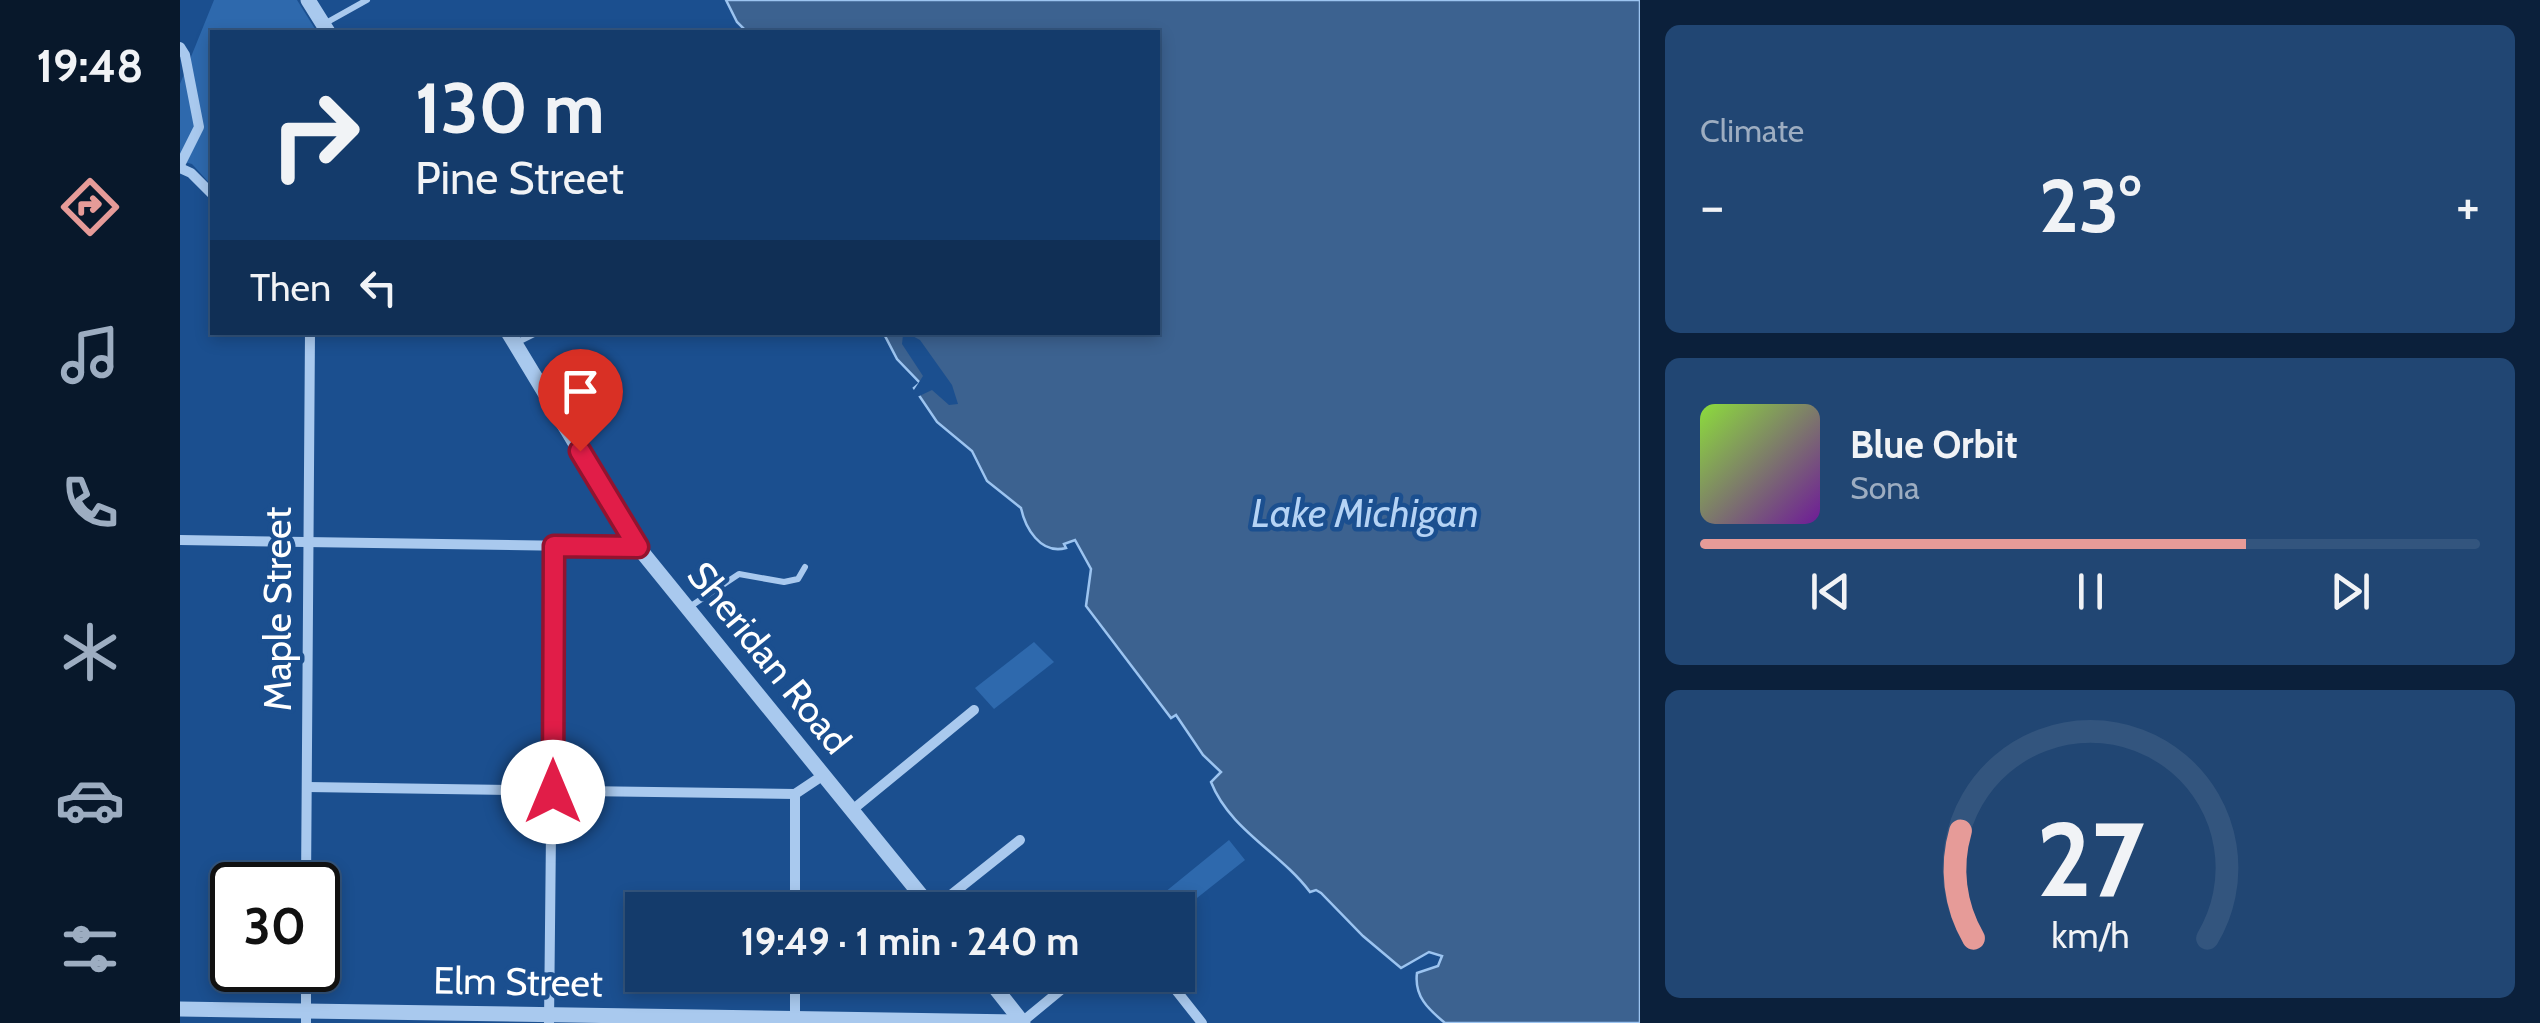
<!DOCTYPE html>
<html lang="en">
<head>
<meta charset="utf-8">
<style>
	:root { --surface:#143b6b; --page:#214673; --text:#f1f3f6; --muted:#9dadc1; --line:#33557e; --accent:#e69b98 }
	body { margin:0; font-family:Cabin,sans-serif; background:var(--page); color:var(--text); height:100vh; display:flex; flex-direction:column; font-size:38px; white-space:nowrap }
	* { box-sizing:border-box; margin:0 }
	p { font-size:32px; color:var(--muted) }
	.icon { flex:none; width:55px; height:55px; fill:none; stroke:currentColor; stroke-width:2; stroke-linecap:round; stroke-linejoin:round }
	.map { position:relative; flex:1; overflow:hidden }
	.drawer { display:flex; flex-direction:column; gap:25px; padding:25px; background:#0b203b; width:900px }
	.drawer>* { flex:none }
	.guide { position:absolute; left:30px; top:30px; width:950px; height:305px; border-radius:0px; box-shadow:0 5px 15px #0003,0 0 0 2px var(--line); background:#143b6b; color:var(--text); overflow:hidden }
	.speed { position:absolute; left:30px; top:862px; display:flex; gap:20px; font-size:50px; font-weight:700; text-align:center }
	.speed>* { display:grid; place-content:center; width:130px; height:130px; border-radius:50%; background:var(--surface); box-shadow:0 5px 15px #0003,0 0 0 2px var(--line); line-height:1 }
	.speed .limit { border:5px solid #111; border-radius:15px; background:#fff; color:#111 }
	.pin { position:absolute; display:grid; place-items:center; width:85px; height:85px; color:#fff; margin:-102px -42px; border-radius:50% 50% 50% 0; rotate:-45deg; box-shadow:0 0 10px #0007 }
	.pin .icon { rotate:45deg }
	.me { position:absolute; width:110px; margin:-55px; rotate:0deg; stroke-linejoin:round; filter:drop-shadow(0 0 8px #0008) }
	.turn { display:flex; align-items:center; gap:35px; height:210px; padding:0 40px; font-size:45px }
	.turn .icon { width:130px; height:130px; stroke-width:2.5 }
	.turn b { display:block; font-size:70px; line-height:85px }
	.then { display:flex; align-items:center; height:95px; padding:0 40px; background:#0003; gap:20px; font-size:38px }
	.big { font-size:75px; font-weight:700; line-height:1.1 }
	.drawer .card { flex:1; display:flex; flex-direction:column; justify-content:center; gap:15px; min-width:0; padding:0 35px; border-radius:15px; background:var(--page) }
	.drawer .dial { align-items:center; gap:0 }
	.dial svg { height:260px; overflow:visible; fill:none; stroke:var(--line); stroke-width:7; stroke-linecap:round; text-anchor:middle }
	.dial text { fill:var(--text); stroke:none }
	.song { display:flex; align-items:center; gap:30px }
	.cover { width:120px; height:120px; border-radius:15px; background:linear-gradient(135deg,hsl(90 70% 55%),hsl(280 70% 35%)) }
	.played { height:10px; border-radius:5px; background:linear-gradient(90deg,var(--accent) 70%,var(--line) 70%) }
	.keys { display:flex; justify-content:space-around; direction:ltr }
	.heat { display:flex; justify-content:space-between; align-items:center; font-size:55px; direction:ltr }
	.trip { position:absolute; left:445px; top:892px; width:570px; height:100px; border-radius:0px; background:var(--surface); box-shadow:0 5px 15px #0003,0 0 0 2px var(--line); font-weight:700; line-height:100px; text-align:center }
	main { display:flex; flex:1; min-height:0 }
	.dock { display:flex; flex-direction:column; width:180px; justify-content:space-around; align-items:center; background:#08182b; color:var(--muted) }
	.dock .icon { width:70px; height:70px }
	.dock .on { color:var(--accent) }
	.dock b { font-size:45px; color:var(--text) }
	.map>svg:first-child { display:block }
</style>
</head>
<body>
<main>
<nav class="dock">
<b>19:48</b>
<svg class="icon on" aria-label="directions" viewBox="0 0 24 24"><path d="M12 3l9 9-9 9-9-9zM9 14v-3h6M13 9l2 2-2 2"/></svg>
<svg class="icon" aria-label="music" viewBox="0 0 24 24"><path d="M9 18V5l10-2v13"/><circle cx="6" cy="18" r="3"/><circle cx="16" cy="16" r="3"/></svg>
<svg class="icon" aria-label="phone" viewBox="0 0 24 24"><path d="M5 4h4l2 5-3 2q2 4 5 5l2-3 5 2v4C11 20 4 13 5 4z"/></svg>
<svg class="icon" aria-label="climate" viewBox="0 0 24 24"><path d="M12 3v18M4 7l16 10M4 17L20 7"/></svg>
<svg class="icon" aria-label="car" viewBox="0 0 24 24"><path d="M5 17H2v-5l4-1 3-4h7l3 4 3 1v5h-3M9 17h6M6 11h13"/><circle cx="7" cy="17" r="2"/><circle cx="17" cy="17" r="2"/></svg>
<svg class="icon" aria-label="filters" viewBox="0 0 24 24"><path d="M4 7h16M4 17h16"/><circle cx="9" cy="7" r="2"/><circle cx="15" cy="17" r="2"/></svg>
</nav>
<div class="map">
<svg width="1460" height="1023" viewBox="0 0 1460 1023">
	<rect width="100%" height="100%" fill="#1b4f8f"/>
	<g fill="#2e69ad">
		<polygon points="34,0 117,0 137,32 32,32 32,186 12,164 0,161 0,84"/>
		<polygon points="854,642 874,662 814,709 795,688"/>
		<polygon points="1049,840 1065,860 998,913 998,910 963,910"/>
	</g>
	<path fill="#3c6290" stroke="#9cc4f0" stroke-width="2.5" d="M546,0H1460V1023H1265C1248,1009 1234,996 1237,973L1258,966L1262,956L1249,952L1221,968L1183,936L1141,893L1136,890L1130,892C1100,852 1050,830 1031,782L1041,772L1023,755L996,715L991,718L906,606L911,569L895,540L884,544L886,548C860,555 845,527 841,508L807,481L792,451L757,422L734,388L740,383L717,359L705,336L703,333L978,332V32H567L557,22Z"/>
	<polygon fill="#1b4f8f" points="727,333 740,340 772,385 778,404 769,405 752,390 735,398 732,393 743,376 722,344 723,335"/>
	<g fill="none" stroke-linecap="round" stroke-linejoin="round">
		<g stroke="#a9c9ee" stroke-width="6">
			<polyline points="144,24 187,0"/>
			<polyline points="336,343 358,332"/>
			<polyline points="508,608 559,574 604,582 618,579 625,567"/>
		</g>
		<g stroke="#a9c9ee" stroke-width="10">
			<polyline points="0,47 5,55 19,127 0,165"/>
			<polyline points="0,168 11,173 32,194"/>
			<polyline points="0,540 458,547"/>
			<polyline points="127,787 615,794 642,776"/>
			<polyline points="615,794 615,910"/>
			<polyline points="671,811 794,710"/>
			<polyline points="126,885 130,332"/>
			<polyline points="752,910 840,840"/>
			<polyline points="126,970 126,1023"/>
			<polyline points="984,975 1022,1023"/>
			<polyline points="615,1022 615,975"/>
			<polyline points="842,1022 899,975"/>
			<polyline points="369,1023 374,546"/>
		</g>
		<g stroke="#a9c9ee" stroke-width="15">
			<polyline points="128,0 148,32"/>
			<polyline points="328,332 458,547 753,910"/>
			<polyline points="805,975 843,1023"/>
			<polyline points="0,1009 842,1022"/>
		</g>
	</g>
	<g fill="none" stroke-linecap="round" stroke-linejoin="round">
		<defs>
			<polyline id="route" points="373,792 374,546 458,547 400,451"/>
		</defs>
		<use href="#route" stroke="#92132f" stroke-width="25"/>
		<use href="#route" stroke="#e11d48" stroke-width="18"/>
	</g>
	<g text-anchor="middle" stroke-width="9" stroke-linejoin="round" paint-order="stroke">
		<g font-size="38" fill="#fff" stroke="#1b4f8f">
			<text transform="translate(98 609) rotate(-90)" y="13">Maple Street</text>
			<text transform="translate(589 658) rotate(51)" y="13">Sheridan Road</text>
			<text transform="translate(338 982) rotate(1)" y="13">Elm Street</text>
		</g>
		<g font-size="40" font-style="italic" fill="#b5d3f5" stroke="#1b4f8f">
			<text x="1185" y="527">Lake Michigan</text>
		</g>
	</g>
</svg>
<div class="speed"><div class="limit">30</div></div>
<div class="pin" style="left:400px;top:451px;background:#d93025"><svg class="icon" aria-label="arrive" viewBox="0 0 24 24"><path d="M6 21V4h12l-3 4 3 4H6"/></svg></div>
<svg class="me" style="left:373px;top:792px" viewBox="-20 -20 40 40"><circle r="19" fill="#fff"/><path d="M0-13L10 11 0 6-10 11z" fill="#e11d48"/></svg>
<div class="trip">19:49 · 1 min · 240 m</div>
<div class="guide">
<div class="turn"><svg class="icon" aria-label="right" viewBox="0 0 24 24"><path d="M7 20v-9h11M14 6l5 5-5 5"/></svg><div><b>130 m</b>Pine Street</div></div>
<div class="then">Then<svg class="icon" aria-label="left" viewBox="0 0 24 24"><path d="M17 20v-9H6M10 6l-5 5 5 5"/></svg></div>
</div>
</div>
<section class="drawer">
<div class="card"><p>Climate</p>
<div class="heat"><a>−</a><b class="big">23°</b><a>+</a></div>
</div>
<div class="card">
<div class="song"><i class="cover"></i><div><b>Blue Orbit</b><p>Sona</p></div></div>
<div class="played"></div>
<div class="keys"><svg class="icon" aria-label="previous" viewBox="0 0 24 24"><path d="M18 5L8 12l10 7zM5 5v14"/></svg><svg class="icon" aria-label="pause" viewBox="0 0 24 24"><path d="M8 5v14M16 5v14"/></svg><svg class="icon" aria-label="next" viewBox="0 0 24 24"><path d="M6 5l10 7-10 7zM19 5v14"/></svg></div>
</div>
<div class="card dial"><svg viewBox="0 0 100 80">
<path d="M14 69A42 42 0 1 1 86 69"/>
<path d="M14 69A42 42 0 0 1 10 36" stroke="#e69b98"/>
<text x="50" y="56" font-size="32" font-weight="700">27</text>
<text x="50" y="72" font-size="11">km/h</text>
</svg></div>
</section>
</main>
</body>
</html>
